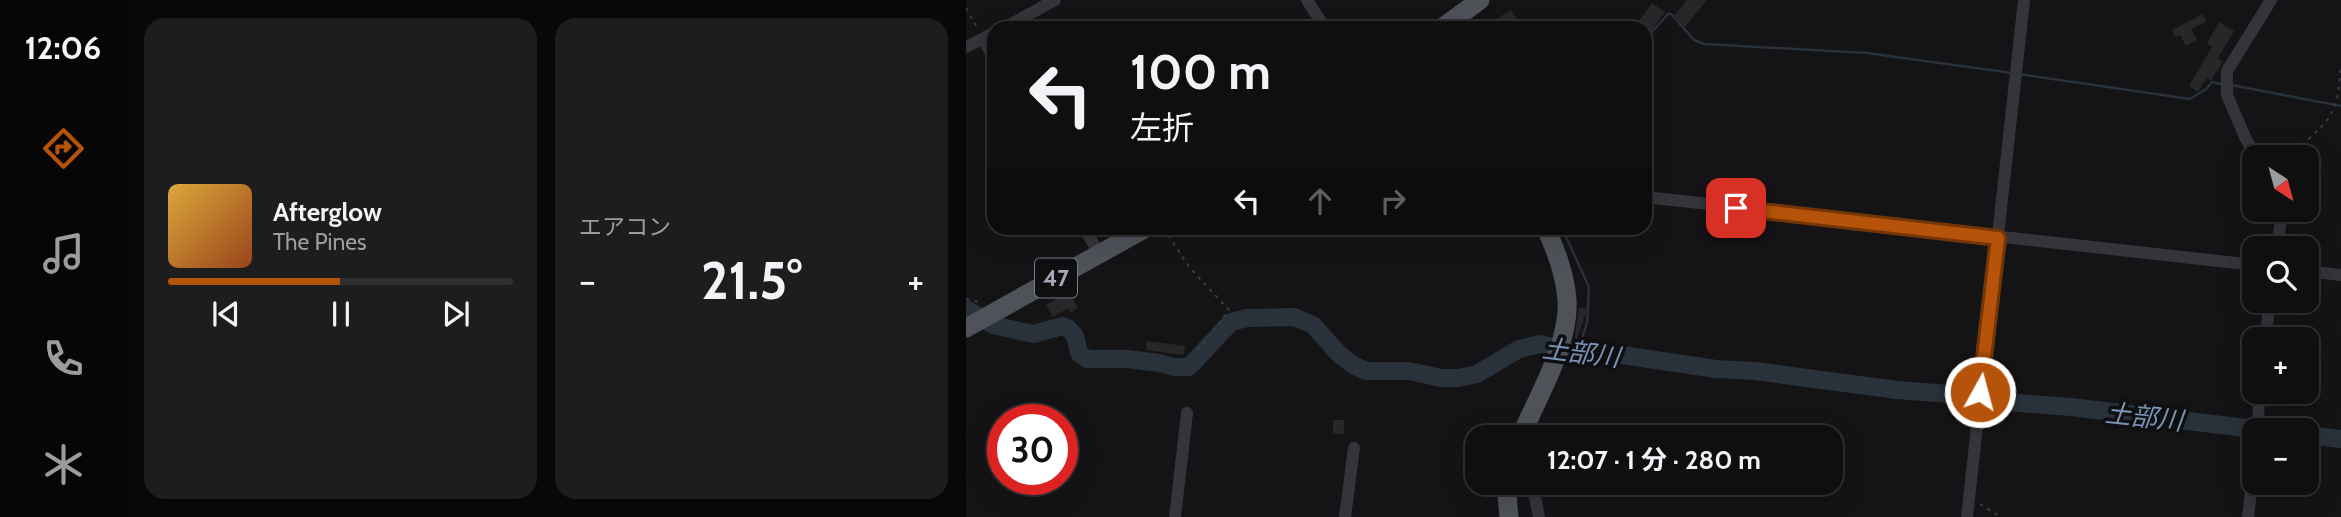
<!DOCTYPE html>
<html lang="ja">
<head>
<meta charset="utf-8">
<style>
	:root { --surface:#0f0f10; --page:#1d1d1e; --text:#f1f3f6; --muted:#9b9c9f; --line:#2f2f30; --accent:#b45309 }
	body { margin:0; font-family:Cabin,"Noto Sans JP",sans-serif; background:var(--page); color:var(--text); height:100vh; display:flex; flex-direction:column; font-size:26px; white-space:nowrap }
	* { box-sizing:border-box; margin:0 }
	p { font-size:23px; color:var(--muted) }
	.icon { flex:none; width:38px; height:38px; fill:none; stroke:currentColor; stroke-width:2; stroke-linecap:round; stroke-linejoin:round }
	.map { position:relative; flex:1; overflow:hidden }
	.sheet { display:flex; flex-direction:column; gap:18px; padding:18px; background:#080809; width:840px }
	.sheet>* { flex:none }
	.banner { position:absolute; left:21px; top:21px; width:665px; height:214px; border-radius:21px; box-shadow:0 7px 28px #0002,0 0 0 2px var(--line); background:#0f0f10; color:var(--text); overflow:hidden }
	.needle { width:46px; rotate:144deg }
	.tools { position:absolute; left:1276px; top:145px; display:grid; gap:14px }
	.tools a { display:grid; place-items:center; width:77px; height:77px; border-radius:14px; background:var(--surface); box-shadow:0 7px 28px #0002,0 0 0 2px var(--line); font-size:35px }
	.speed { position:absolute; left:21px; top:404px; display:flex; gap:14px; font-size:35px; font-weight:700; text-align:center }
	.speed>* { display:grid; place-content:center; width:91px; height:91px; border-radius:50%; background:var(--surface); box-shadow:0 7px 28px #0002,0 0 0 2px var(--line); line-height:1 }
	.speed .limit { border:10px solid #d22; background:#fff; color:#111 }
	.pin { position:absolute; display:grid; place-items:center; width:60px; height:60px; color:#fff; margin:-30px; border-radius:14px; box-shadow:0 4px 10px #0006 }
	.me { position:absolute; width:77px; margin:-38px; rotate:7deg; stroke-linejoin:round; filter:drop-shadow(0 0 5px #0008) }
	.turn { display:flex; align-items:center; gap:24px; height:147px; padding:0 28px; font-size:32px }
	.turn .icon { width:91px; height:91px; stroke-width:2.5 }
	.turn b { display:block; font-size:49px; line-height:60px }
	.lanes { display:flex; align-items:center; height:66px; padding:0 28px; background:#0003; justify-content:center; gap:35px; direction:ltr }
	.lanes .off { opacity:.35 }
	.big { font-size:52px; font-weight:700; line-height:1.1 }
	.sheet .card { flex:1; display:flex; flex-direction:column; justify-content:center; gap:10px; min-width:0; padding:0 24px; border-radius:21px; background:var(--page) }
	.song { display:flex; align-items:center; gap:21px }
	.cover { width:84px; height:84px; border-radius:10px; background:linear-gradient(135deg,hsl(40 70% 55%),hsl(20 70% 35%)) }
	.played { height:7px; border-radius:4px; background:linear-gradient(90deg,var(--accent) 50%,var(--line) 50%) }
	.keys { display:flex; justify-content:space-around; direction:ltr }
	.heat { display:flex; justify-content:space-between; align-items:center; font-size:38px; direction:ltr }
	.sheet .tiles { flex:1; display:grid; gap:18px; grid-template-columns:repeat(2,1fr) }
	.trip { position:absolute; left:499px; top:425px; width:378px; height:70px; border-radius:21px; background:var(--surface); box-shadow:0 7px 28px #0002,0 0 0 2px var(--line); font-weight:700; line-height:70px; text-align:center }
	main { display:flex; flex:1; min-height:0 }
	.tabs { display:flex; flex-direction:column; width:126px; justify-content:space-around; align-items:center; background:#060606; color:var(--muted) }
	.tabs .icon { width:49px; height:49px }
	.tabs .on { color:var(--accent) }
	.tabs b { font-size:32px; color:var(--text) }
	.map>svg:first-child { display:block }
</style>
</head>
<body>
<main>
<nav class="tabs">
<b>12:06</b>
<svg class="icon on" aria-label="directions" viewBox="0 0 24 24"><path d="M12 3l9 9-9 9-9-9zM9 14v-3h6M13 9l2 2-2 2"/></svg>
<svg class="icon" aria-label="music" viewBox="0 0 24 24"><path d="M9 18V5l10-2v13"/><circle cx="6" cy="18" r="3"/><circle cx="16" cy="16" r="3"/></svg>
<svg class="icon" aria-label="phone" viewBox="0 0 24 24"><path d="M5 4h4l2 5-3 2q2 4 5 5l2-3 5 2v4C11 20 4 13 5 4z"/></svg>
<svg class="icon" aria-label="climate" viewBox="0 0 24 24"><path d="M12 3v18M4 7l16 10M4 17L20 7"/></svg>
</nav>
<section class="sheet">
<div class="tiles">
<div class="card">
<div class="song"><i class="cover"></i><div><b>Afterglow</b><p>The Pines</p></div></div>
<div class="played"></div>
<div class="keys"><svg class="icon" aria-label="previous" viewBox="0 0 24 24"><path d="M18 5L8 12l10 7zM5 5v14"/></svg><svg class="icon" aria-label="pause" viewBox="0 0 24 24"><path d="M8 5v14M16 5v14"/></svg><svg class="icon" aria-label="next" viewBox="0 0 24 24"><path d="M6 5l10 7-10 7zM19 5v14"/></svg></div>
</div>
<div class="card"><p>エアコン</p>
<div class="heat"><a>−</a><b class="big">21.5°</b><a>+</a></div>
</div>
</div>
</section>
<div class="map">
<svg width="1375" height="517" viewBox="0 0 1375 517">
	<rect width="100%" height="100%" fill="#141416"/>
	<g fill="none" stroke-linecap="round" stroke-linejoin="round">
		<g stroke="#29313a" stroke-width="2.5">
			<polyline points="679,45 684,34 702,14 705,14 728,40 738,44 901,53 1046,73"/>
			<polyline points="1053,74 1224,99 1240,89 1246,82 1255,84"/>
			<polyline points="1265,85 1375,106"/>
			<polyline points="596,228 623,287 621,323 611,353"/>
		</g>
		<g stroke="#29313a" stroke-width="18">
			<polyline points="0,309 27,325 67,334 97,326 102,328 109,336 113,353 121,359 161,359 194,363 207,367 223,367 265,322 281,318 328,317 347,325 372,353 387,365 400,371 443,371 475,378 492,378 511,374 553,349 574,344 611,353 656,355 750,369 789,371 931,390 1009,396 1039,402 1105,407 1297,430"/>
			<polyline points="1340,435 1375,439"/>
		</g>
	</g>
	<g fill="#27272a">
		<polygon points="721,0 741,0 719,27 707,17"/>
		<polygon points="686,3 699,12 679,39 679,28 671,24"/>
		<polygon points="545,10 554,25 549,28 531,28 527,21"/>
		<polygon points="1237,14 1240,22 1225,29 1231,40 1220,46 1214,35 1209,37 1206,30"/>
		<polygon points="1253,22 1268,31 1252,58 1257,61 1253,68 1245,81 1241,78 1232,92 1223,86 1246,47 1241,43"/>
		<polygon points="103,292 112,308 104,313 102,308 87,317 80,305"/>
		<polygon points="613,308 621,309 610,342 608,342"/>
		<polygon points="181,341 219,346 218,355 180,350"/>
		<rect x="367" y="420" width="11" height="14"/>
	</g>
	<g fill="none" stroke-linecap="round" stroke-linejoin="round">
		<g stroke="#3a3c42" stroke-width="2" stroke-dasharray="3.5 5" stroke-linecap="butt">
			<polyline points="0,8 12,29"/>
			<path d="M1325,158C1331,148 1340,142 1348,134C1373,112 1372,96 1375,65"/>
			<polyline points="198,228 223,267 263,310 235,347 227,352"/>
			<polyline points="0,299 13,302"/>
			<polyline points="1014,504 1034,517"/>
		</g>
		<g stroke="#34353b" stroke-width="12">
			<polyline points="341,0 359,28"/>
			<polyline points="38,28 89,0"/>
			<polyline points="17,39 28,58"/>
			<polyline points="0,47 28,33"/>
			<polyline points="1291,158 1279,137 1261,95 1261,71 1305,0"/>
			<polyline points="679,197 1288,265"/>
			<polyline points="118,228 133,253"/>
			<polyline points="1311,248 1316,210"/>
			<polyline points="1340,271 1375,275"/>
			<polyline points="1299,340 1304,301"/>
			<polyline points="1292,430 1293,392"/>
			<polyline points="566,483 573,517"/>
			<polyline points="209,517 221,413"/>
			<polyline points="379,517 388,448"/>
			<polyline points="1001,517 1058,0"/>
			<polyline points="1282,517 1288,466"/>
		</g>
		<g stroke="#50525a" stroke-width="19">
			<polyline points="476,28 514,0"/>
			<polyline points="0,328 180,228"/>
			<path d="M554,438C571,398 604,344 601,300C599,274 590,251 580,228"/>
			<polyline points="543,483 541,495 543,517"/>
		</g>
	</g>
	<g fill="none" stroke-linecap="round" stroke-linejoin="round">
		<defs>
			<polyline id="route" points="770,208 1032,238 1014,392"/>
		</defs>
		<use href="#route" stroke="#753606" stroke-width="18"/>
		<use href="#route" stroke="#b45309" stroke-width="12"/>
	</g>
	<g text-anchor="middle" stroke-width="7" stroke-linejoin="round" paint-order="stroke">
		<rect fill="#0f0f11" stroke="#777b85" stroke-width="2" x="69" y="258.5" width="42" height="39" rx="5"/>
		<g font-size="23" font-weight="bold" fill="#a4a9b7">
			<text x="90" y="286">47</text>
		</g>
		<g font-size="26" font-style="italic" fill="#7994b5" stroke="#0f0f11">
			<text transform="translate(615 353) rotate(7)" y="9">土部川</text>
			<text transform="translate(1178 417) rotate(6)" y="9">土部川</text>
		</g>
	</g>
</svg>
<div class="tools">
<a><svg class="needle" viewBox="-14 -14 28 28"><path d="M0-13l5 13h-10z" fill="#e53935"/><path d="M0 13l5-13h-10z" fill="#9b9c9f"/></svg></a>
<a><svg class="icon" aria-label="search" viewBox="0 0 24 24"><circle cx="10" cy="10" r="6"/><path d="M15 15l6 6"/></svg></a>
<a>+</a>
<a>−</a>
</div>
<div class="speed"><div class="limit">30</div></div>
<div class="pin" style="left:770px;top:208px;background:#d93025"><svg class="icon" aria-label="arrive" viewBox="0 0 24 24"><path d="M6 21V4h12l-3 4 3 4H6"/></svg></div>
<svg class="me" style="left:1014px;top:392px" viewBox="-20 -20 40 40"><circle r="17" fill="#b45309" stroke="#fff" stroke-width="3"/><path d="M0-11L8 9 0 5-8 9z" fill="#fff"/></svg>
<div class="trip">12:07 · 1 分 · 280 m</div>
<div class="banner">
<div class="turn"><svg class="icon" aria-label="left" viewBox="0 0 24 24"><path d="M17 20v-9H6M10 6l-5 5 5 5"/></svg><div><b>100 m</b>左折</div></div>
<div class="lanes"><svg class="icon" aria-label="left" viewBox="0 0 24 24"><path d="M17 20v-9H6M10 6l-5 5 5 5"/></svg><svg class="icon off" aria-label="ahead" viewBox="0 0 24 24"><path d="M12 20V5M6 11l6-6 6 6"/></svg><svg class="icon off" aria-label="right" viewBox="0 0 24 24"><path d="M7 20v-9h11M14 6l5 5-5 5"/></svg></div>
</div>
</div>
</main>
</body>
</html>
